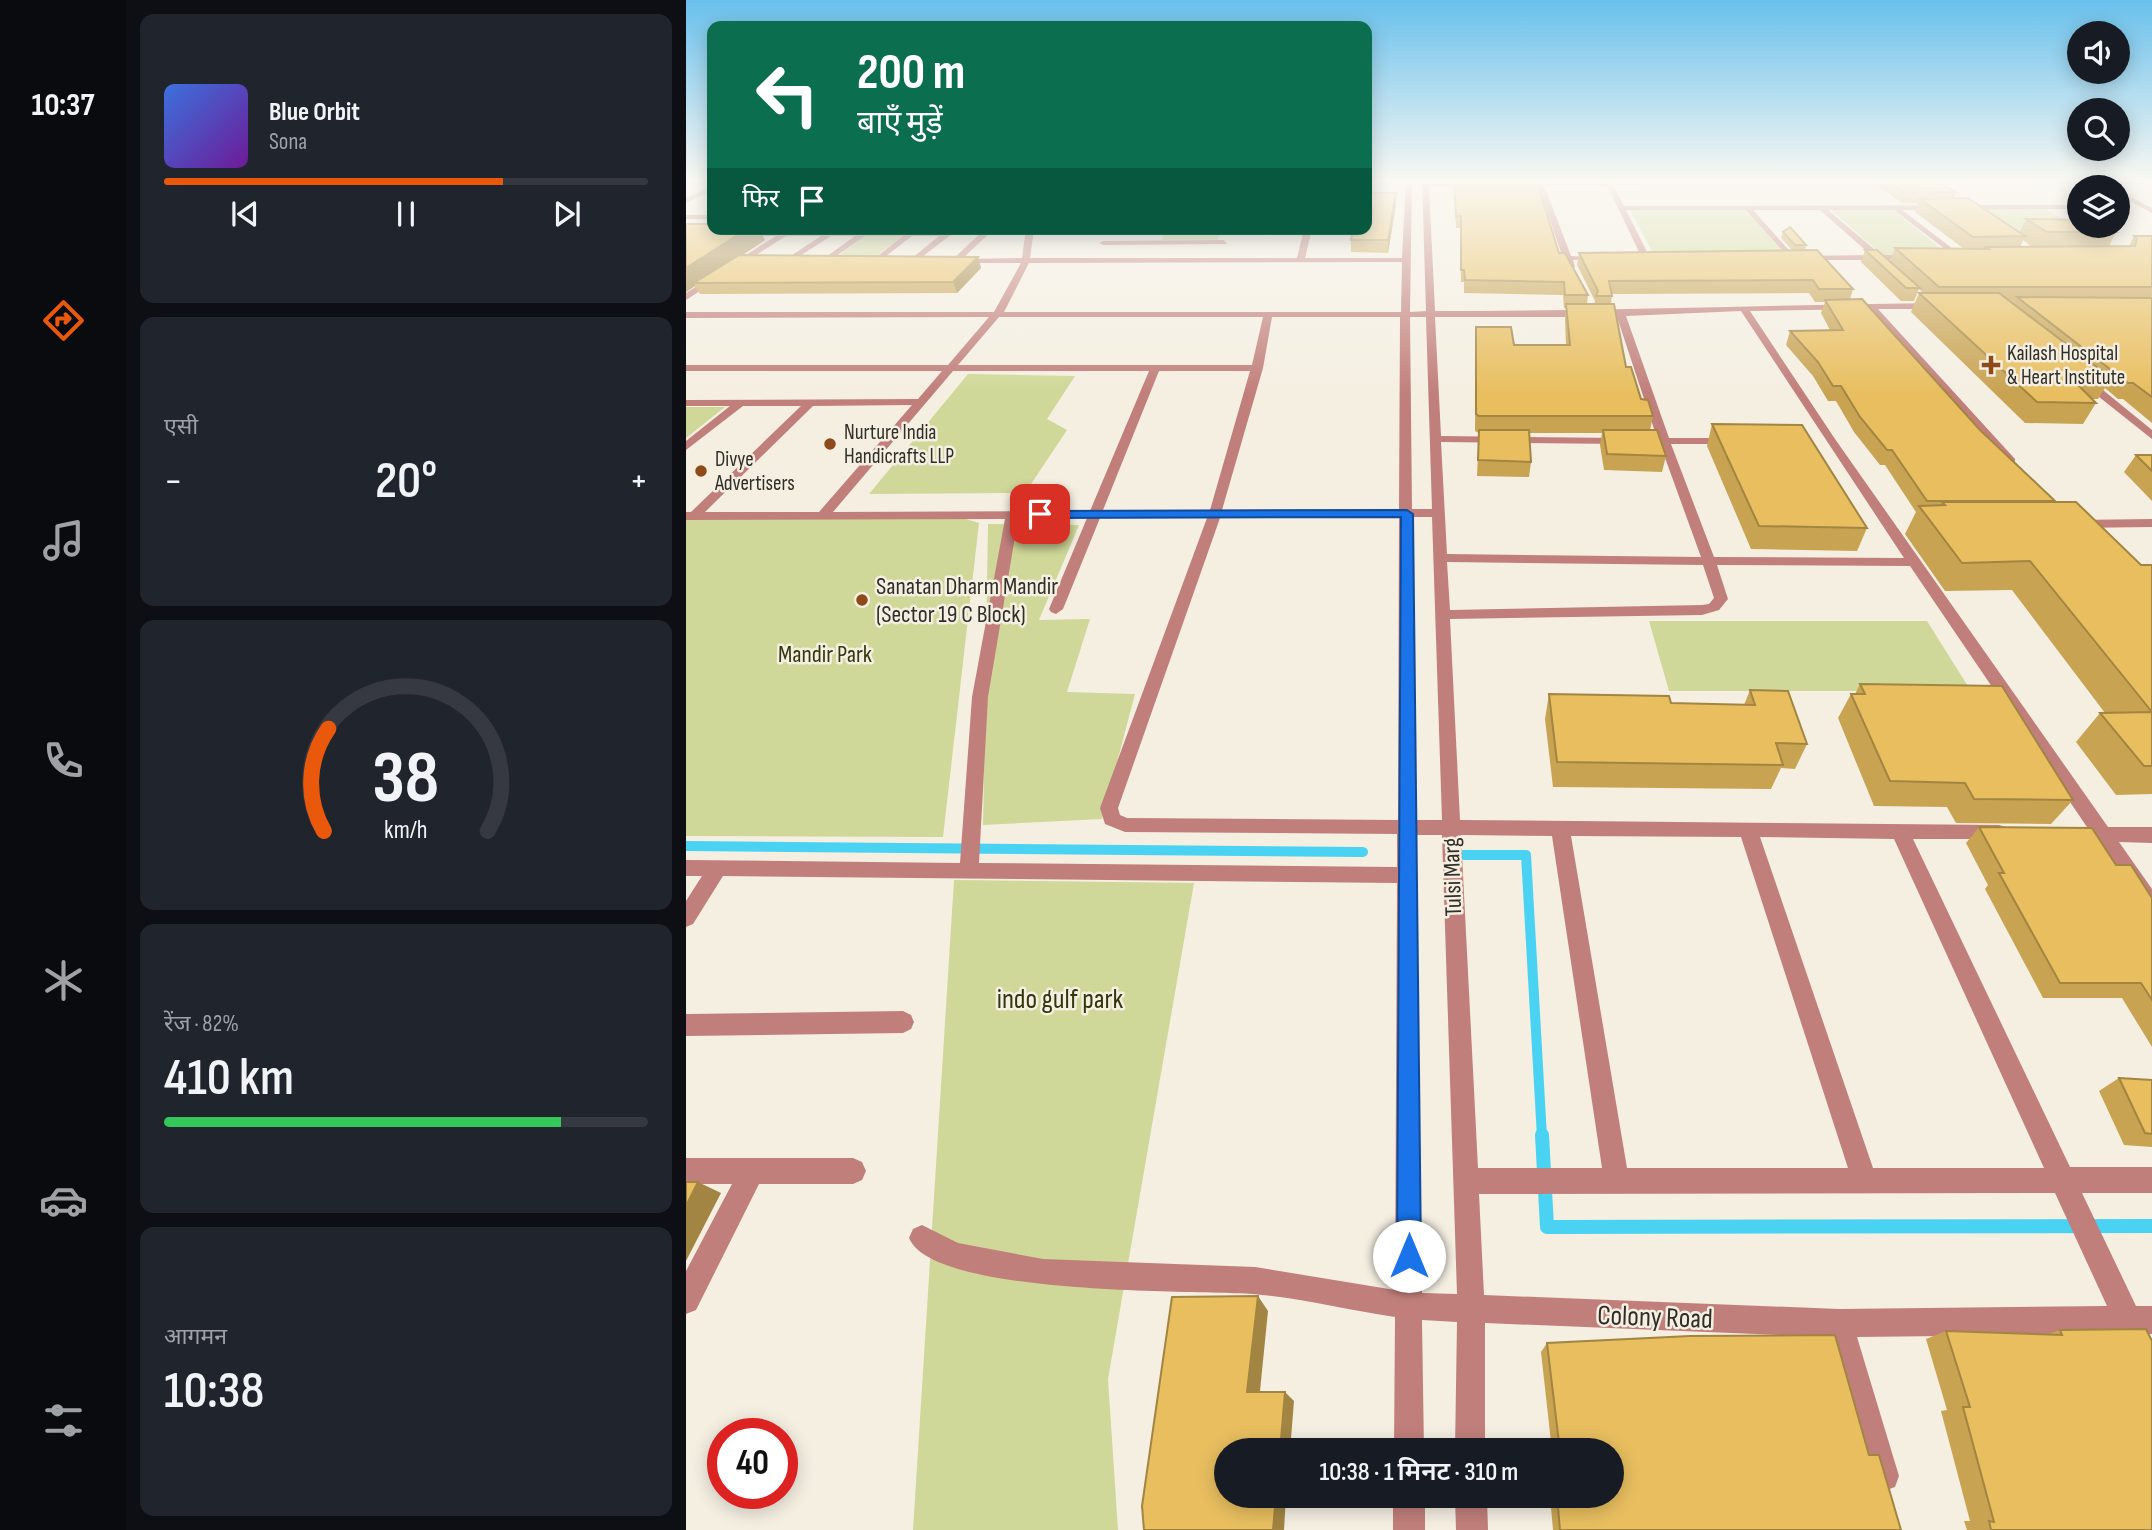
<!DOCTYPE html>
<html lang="hi">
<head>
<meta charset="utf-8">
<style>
	:root { --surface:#171b24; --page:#20242c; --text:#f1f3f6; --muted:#9ea1a6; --line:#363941; --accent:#ea580c }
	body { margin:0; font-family:"Sofia Sans Condensed","Noto Sans Devanagari",sans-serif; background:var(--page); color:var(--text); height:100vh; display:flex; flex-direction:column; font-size:26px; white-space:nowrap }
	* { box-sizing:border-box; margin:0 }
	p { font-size:23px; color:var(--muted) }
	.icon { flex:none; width:38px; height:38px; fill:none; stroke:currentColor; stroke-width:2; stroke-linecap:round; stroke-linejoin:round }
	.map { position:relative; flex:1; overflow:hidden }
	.drawer { display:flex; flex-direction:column; gap:14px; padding:14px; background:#0d0f14; width:560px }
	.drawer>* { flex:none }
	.hud { position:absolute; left:21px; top:21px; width:665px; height:214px; border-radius:14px; box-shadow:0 4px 18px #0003; background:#0b6e4f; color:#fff; overflow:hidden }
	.buttons { position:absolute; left:1381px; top:21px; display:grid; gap:14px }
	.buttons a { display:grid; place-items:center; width:63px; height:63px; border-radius:50%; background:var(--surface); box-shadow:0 4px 18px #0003; font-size:35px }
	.speed { position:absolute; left:21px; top:1418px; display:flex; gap:14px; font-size:35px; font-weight:700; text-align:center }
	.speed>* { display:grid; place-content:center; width:91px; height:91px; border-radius:50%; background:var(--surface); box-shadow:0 4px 18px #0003; line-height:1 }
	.speed .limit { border:10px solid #d22; background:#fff; color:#111 }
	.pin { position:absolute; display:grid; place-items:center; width:60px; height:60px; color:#fff; margin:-30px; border-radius:14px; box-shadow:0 4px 10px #0006 }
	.me { position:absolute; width:77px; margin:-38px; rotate:0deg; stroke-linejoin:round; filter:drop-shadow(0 0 5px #0008) }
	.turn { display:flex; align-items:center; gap:24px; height:147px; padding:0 35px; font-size:32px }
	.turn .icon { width:91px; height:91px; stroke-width:2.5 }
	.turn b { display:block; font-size:49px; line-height:60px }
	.then { display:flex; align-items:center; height:66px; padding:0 35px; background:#0003; gap:14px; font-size:26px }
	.big { font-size:52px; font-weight:600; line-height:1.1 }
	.drawer .tile { flex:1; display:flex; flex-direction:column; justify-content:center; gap:10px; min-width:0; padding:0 24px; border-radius:14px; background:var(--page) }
	.drawer .dial { align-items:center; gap:0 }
	.dial svg { height:182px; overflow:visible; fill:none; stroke:var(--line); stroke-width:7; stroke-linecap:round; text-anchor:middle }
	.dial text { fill:var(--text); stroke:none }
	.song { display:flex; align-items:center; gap:21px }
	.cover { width:84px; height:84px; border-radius:10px; background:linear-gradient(135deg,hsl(220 70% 55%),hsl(280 70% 35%)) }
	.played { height:7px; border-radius:4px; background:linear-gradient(90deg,var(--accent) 70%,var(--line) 70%) }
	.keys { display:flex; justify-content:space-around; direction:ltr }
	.heat { display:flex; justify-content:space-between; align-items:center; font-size:38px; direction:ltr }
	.charge { height:10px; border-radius:5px; background:linear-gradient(90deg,#34c759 82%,var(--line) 0) }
	.trip { position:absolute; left:528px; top:1438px; width:410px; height:70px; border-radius:35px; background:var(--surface); box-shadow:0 4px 18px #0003; font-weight:600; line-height:70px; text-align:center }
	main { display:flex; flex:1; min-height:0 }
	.tab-bar { display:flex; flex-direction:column; width:126px; justify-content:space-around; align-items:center; background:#090b0e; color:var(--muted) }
	.tab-bar .icon { width:49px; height:49px }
	.tab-bar .active { color:var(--accent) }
	.tab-bar b { font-size:32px; color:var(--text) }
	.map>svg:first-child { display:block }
</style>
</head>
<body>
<main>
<nav class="tab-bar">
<b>10:37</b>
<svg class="icon active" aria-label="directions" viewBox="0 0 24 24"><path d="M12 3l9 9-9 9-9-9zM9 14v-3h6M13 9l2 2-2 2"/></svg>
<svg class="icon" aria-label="music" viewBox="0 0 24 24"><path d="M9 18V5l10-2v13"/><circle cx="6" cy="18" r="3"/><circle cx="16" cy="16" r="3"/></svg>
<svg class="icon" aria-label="phone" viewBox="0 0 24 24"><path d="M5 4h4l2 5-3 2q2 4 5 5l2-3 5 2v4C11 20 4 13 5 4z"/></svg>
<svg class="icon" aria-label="climate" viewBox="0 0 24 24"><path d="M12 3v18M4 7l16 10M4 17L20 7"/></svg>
<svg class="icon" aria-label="car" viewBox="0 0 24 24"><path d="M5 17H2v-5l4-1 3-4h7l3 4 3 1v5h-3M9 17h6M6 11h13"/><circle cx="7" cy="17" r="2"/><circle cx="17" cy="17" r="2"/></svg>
<svg class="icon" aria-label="filters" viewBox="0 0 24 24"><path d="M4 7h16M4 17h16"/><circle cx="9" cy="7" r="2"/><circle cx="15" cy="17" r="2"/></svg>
</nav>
<section class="drawer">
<div class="tile">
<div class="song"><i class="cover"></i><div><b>Blue Orbit</b><p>Sona</p></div></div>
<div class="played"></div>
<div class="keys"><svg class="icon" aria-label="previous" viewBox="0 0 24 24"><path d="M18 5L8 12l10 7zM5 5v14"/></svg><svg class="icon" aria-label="pause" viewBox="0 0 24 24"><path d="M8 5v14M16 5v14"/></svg><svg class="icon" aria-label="next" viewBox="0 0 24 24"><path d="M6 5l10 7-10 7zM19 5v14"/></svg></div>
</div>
<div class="tile"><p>एसी</p>
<div class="heat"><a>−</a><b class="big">20°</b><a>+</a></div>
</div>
<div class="tile dial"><svg viewBox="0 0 100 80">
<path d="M14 69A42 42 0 1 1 86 69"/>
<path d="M14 69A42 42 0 0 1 16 24" stroke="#ea580c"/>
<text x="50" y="56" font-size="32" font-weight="700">38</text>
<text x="50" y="72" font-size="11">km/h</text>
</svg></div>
<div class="tile"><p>रेंज · 82%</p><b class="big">410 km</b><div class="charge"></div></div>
<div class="tile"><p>आगमन</p><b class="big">10:38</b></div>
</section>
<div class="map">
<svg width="1466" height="1530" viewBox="0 0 1466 1530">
	<rect width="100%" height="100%" fill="#f5efe2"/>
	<g fill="#cfd898">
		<polygon points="1206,209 1263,255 1196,255 1145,210"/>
		<polygon points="944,210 1062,210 1100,255 968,255"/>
		<polygon points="1292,210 1361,210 1400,234 1326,234"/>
		<polygon points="482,229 537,229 531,240 475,240"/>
		<polygon points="179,236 216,236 187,259 148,259"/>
		<polygon points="282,374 389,376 361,419 381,430 339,493 183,494"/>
		<polygon points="0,407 39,407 0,438"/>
		<polygon points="0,516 270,516 293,523 257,837 0,836"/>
		<polygon points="302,524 393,525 353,620 404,619 381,692 449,694 416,819 297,825"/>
		<polygon points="963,621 1241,621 1285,691 983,691"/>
		<polygon points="268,880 508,883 422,1379 432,1530 227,1530"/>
	</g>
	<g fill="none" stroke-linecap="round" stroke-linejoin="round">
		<g stroke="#49d2f2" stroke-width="10">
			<polyline points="0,846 677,852"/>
			<polyline points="778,855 840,855 856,1137"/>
		</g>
		<polyline stroke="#49d2f2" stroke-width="14" points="856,1135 861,1227 1466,1226"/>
		<g fill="#c17f7b" fill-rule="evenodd">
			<polygon points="0,179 26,179 26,183 0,182"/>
			<path d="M720,179H726L724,312L740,311L736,179H742V182L794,184L743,186L749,311C916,311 1082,305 1249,303L1253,306L1249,309H1192L1329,459V465H1321L1182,309L1064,311L1149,439L1422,827H1466V843L1433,842L1466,889V914L1459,911L1412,842L1380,839L1378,834L1380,829L1401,827L1224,566L1031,565L1042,599L1033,610L1016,615L764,619L774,820L1313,825L1320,827L1322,832L1320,837L1313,839H1227L1384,1167H1466V1193H1396L1450,1306H1466V1334H1463L1466,1340V1386L1456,1382L1434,1334L1171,1337L1213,1476L1209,1487L1198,1491L1187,1487L1183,1476L1143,1337L799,1323V1451H769L771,1322L736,1320L738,1451H708L709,1317C662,1310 614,1298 567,1294C505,1290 247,1296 223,1238L227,1229L236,1225L272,1243L357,1259L569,1267L709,1290L711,883L37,876L7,924L0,927V901L16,876H0V860L274,863L286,697L319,519L0,520V512H5L115,406H57L0,450V441L44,406H0V400L232,399L256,371H0V365H262L303,317L0,318V312H308L335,263H269L265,261L299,229H308L276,259L336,258L340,229H348L344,258H611L618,229H626L619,258H716ZM716,262L715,312H318L343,263ZM1055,311L1218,558L1028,557L985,444H1046L1052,441L1046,438H983L940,316ZM313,317H577L566,365H272ZM586,317H714L713,509L536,510L577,368ZM724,317H740L746,509H726ZM749,317H931L971,438L963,441L974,444L1015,557L761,554L755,442L937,444L943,441L937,438L755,436ZM267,371H463L404,511L147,512ZM473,371H564L524,510H417ZM226,405L133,512H19L127,406ZM713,517L712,820L441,818L434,815L432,808L534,518ZM726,517H746L756,820H730ZM401,518L363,609L365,612L370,614L377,609L414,518H521L414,808L419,824L439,832L711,834V867L293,863L302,697L332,519ZM761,562L1017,565L1028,598L1023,604L1016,605L764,610ZM730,835H756L771,1294L736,1293ZM775,835L866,836L916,1168H792ZM885,836L1055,837L1162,1168H941ZM1074,837L1208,839L1358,1168H1187ZM1369,1193L1421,1306L1153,1309L798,1295L793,1194Z"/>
			<polygon points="850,179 1466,180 1466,184 927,185 938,206 1393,205 1393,209 1216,210 1275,255 1272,259 1208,210 1142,210 1195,255 1228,255 1232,257 1200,260 1197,263 1191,260 1113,260 1116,256 1185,255 1134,210 1067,210 1108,256 1105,260 1060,210 940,210 964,258 960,260 956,258 921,185 858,185 885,256 917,258 887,260 889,267 885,269 877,258 852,185 826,183"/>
			<polygon points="26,186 26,190 0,203 0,198"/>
			<polygon points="1432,190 1466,208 1466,213 1432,195"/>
			<rect x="0" y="215" width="26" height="4"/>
			<polygon points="263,230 266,234 228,263 225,259 253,236 226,236 191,263 188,259 217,236 179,236 140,263 137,259 169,236 145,236 103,263 100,259 135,236 100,236 0,300 0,293 90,236 54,236 51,232"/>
			<polygon points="538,240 541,244 417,245 413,243 417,241"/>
			<polygon points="1393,377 1401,377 1466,430 1466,439 1393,381"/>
			<polygon points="1466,519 1466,527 1389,528 1383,524 1389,520"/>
			<polygon points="217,1011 225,1015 228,1022 225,1029 217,1033 0,1036 0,1014"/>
			<polygon points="0,1158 167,1158 176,1162 180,1171 176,1180 167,1184 73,1184 10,1310 0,1314 0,1271 46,1184 0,1184"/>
			<rect x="707" y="1496" width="32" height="34"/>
			<polygon points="769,1496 801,1496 802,1530 770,1530"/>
		</g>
	</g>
	<g fill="#c8a352" fill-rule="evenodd">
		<polygon points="768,179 873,253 902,295 901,304 908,304 909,301 891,265 893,253 1106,250 1095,238 1097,232 1120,245 1119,250 1167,289 1164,299 1294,430 1368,502 1455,565 1466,565 1466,794 1430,795 1390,742 1414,713 1419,713 1326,590 1259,591 1219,534 1230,512 1199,465 1194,465 1168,432 1150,401 1142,401 1127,376 1100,345 1104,331 1144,330 1135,313 1139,302 1129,302 1123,293 926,294 925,304 940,367 955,399 967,416 964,430 980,456 976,472 918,470 914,445 916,433 843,433 845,462 843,477 791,476 793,433 789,431 790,327 828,345 880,345 879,320 880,308 878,308 877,295 778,293 778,282 775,282 774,228 770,228"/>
		<path d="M1197,179H1248L1270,192L1268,198L1333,233L1340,219L1430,232L1423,246H1443L1448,236H1466V423L1437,399H1432L1419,388L1412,399H1406L1410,403L1397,424L1339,423L1225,312L1233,293H1237L1233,289L1228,301H1215L1175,262L1179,250L1204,261L1209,248L1278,249L1229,212L1232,203H1216L1194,187ZM1337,240L1346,247H1334Z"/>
		<polygon points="710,193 710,204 702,253 665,252 665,240"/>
		<polygon points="0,224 79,240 56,255 292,257 295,268 271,293 14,294 9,286 0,292"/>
		<polygon points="1026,424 1181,528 1171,551 1065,549 1021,446"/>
		<polygon points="1450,455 1466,455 1466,501 1438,472"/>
		<polygon points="1174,684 1387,800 1365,824 1270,823 1261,807 1188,806 1152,718 1165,694 1169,694"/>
		<polygon points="1064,690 1121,744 1109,769 1095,768 1085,789 867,787 859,719 863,694 985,703 1058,705"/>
		<polygon points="1293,827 1430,865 1466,898 1466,1047 1436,998 1357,998 1299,889 1302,885 1280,843"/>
		<polygon points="1433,1078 1466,1080 1466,1147 1438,1145 1413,1091"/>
		<polygon points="1374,1330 1466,1530 1281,1530 1278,1521 1284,1521 1255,1411 1261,1410 1240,1339 1260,1331 1359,1335"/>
		<polygon points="861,1343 1183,1455 1215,1530 867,1530 864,1496 926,1496 926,1451 866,1451 855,1352"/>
	</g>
	<g fill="#a28542">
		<polygon points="710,193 710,204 702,253 702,240"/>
		<polygon points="61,229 73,229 79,240 14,283 8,283 9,286 0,292 0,268"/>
		<polygon points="292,257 295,268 271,293 267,282"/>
		<polygon points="12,1182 35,1193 0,1261 0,1206"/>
		<polygon points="572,1296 582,1311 573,1401 561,1392"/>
		<polygon points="599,1392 608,1401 604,1451 594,1451"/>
		<polygon points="590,1496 600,1496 598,1530 587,1530"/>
	</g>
	<g fill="#e8be5f" stroke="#a28542" stroke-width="2">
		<polygon points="768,179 850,179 873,253 879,253 902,295 879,295 878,282 779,280 778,270 775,270 775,216 770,216"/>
		<polygon points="1200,179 1248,179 1270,192 1219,193"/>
		<polygon points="681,193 710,193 702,240 665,240 667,229 681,229"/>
		<polygon points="1282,198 1339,236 1287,237 1234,199"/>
		<polygon points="1340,219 1393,220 1393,226 1420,226 1430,232 1361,232"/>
		<polygon points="0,224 26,224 26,229 61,229 0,268"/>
		<polygon points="1104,227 1120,245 1109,245 1097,232"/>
		<polygon points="1448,236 1466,236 1466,287 1253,287 1209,248 1303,249 1300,247 1449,246 1451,239"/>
		<polygon points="1131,250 1167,289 1133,289 1127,280 923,281 926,296 910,296 912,291 893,253"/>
		<polygon points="1179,250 1191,250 1234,288 1220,288"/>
		<polygon points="53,255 292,257 267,282 8,283"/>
		<polygon points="1233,293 1313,293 1425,378 1385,378 1410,403 1351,402"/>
		<polygon points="1331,297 1466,298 1466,397 1447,383 1442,383"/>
		<polygon points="1176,299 1294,430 1369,501 1241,501 1206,450 1201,450 1174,417 1155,386 1147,386 1132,362 1104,331 1157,330 1139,300"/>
		<polygon points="880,304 928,304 940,367 945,367 955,399 962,400 967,416 793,416 790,414 790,327 825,327 828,345 884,345"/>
		<polygon points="1026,424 1116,425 1181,528 1073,526"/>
		<polygon points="793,430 843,430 845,462 792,460"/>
		<polygon points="917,430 971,430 980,456 921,454"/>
		<polygon points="1450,455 1466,455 1466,471"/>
		<polygon points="1256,502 1390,502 1455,565 1466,565 1466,712 1344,561 1276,563 1233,506 1259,505"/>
		<polygon points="1174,684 1316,686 1387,800 1288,799 1279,783 1204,781 1165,694 1179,694"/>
		<polygon points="1064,690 1102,691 1121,744 1090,743 1097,765 871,762 863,694 983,696 985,703 1069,705"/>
		<polygon points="1466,712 1466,766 1458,766 1414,713"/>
		<polygon points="1293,827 1406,828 1430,865 1445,865 1466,898 1466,1000 1455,983 1374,983 1313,873 1318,873"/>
		<polygon points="1433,1078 1466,1080 1466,1134 1459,1133"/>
		<polygon points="0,1182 12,1182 0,1206"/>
		<polygon points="572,1296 561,1392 599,1392 594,1451 541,1451 541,1496 590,1496 587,1530 458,1530 456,1506 486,1297"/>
		<polygon points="1460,1329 1466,1341 1466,1530 1305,1530 1303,1521 1308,1522 1277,1407 1284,1407 1260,1331 1376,1335 1374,1330"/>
		<polygon points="1149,1335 1183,1455 1193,1455 1215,1530 874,1530 871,1496 926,1496 926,1451 874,1451 861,1343 1004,1336"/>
	</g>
	<linearGradient id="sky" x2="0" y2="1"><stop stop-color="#68c0ec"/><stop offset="0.46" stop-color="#faf8f2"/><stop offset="1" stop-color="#faf8f2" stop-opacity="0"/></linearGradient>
	<rect width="1466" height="393" fill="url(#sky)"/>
	<polygon fill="#1a73e8" stroke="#114b97" stroke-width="2" points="721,510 727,514 735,1256 731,1265 723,1268 714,1265 711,1256 715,517 354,518 348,514 354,511"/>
	<g fill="#8c4b18" stroke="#f5efe2" stroke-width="2.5">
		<path d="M1301.5 354.5h7v7h7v7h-7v7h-7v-7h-7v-7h7z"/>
		<circle cx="144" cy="444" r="7"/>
		<circle cx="15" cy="471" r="7"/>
		<circle cx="176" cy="600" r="7"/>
	</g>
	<g text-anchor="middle" stroke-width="5" stroke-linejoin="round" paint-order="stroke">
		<g font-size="21" fill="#302e29" stroke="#f5efe2" text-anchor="start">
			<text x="1321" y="360">Kailash Hospital<tspan x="1321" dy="24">&amp; Heart Institute</tspan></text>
			<text x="158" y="439">Nurture India<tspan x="158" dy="24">Handicrafts LLP</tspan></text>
			<text x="29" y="466">Divye<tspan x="29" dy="24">Advertisers</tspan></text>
		</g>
		<g font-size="24" fill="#302e29" stroke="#f5efe2" text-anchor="start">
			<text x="190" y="594">Sanatan Dharm Mandir<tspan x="190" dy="28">(Sector 19 C Block)</tspan></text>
		</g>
		<g font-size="24" fill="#33370d" stroke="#f5efe2">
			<text x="139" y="662">Mandir Park</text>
		</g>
		<g font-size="24" fill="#302e29" stroke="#f5efe2">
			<text transform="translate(766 877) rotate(-92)" y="8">Tulsi Marg</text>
		</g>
		<g font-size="28" fill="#33370d" stroke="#f5efe2">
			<text x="374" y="1008">indo gulf park</text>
		</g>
		<g font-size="28" fill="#302e29" stroke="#f5efe2">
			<text transform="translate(969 1316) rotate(2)" y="10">Colony Road</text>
		</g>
	</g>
</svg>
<div class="buttons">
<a><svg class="icon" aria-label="sound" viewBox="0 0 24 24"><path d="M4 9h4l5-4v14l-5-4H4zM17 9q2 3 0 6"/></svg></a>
<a><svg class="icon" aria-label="search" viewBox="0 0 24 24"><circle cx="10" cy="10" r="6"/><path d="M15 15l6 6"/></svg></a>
<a><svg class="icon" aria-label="layers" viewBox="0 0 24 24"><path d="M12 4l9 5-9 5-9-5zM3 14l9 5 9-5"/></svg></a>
</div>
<div class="speed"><div class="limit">40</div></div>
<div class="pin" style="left:354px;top:514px;background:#d93025"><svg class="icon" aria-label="arrive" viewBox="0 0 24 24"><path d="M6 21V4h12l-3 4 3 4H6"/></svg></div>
<svg class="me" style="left:723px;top:1256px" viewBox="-20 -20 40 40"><circle r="19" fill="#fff"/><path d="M0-13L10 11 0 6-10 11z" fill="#1a73e8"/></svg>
<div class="trip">10:38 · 1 मिनट · 310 m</div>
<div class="hud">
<div class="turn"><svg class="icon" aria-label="left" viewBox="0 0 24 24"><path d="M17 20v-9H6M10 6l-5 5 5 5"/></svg><div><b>200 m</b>बाएँ मुड़ें</div></div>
<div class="then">फिर<svg class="icon" aria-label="arrive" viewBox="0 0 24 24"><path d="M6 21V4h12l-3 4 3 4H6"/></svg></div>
</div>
</div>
</main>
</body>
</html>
